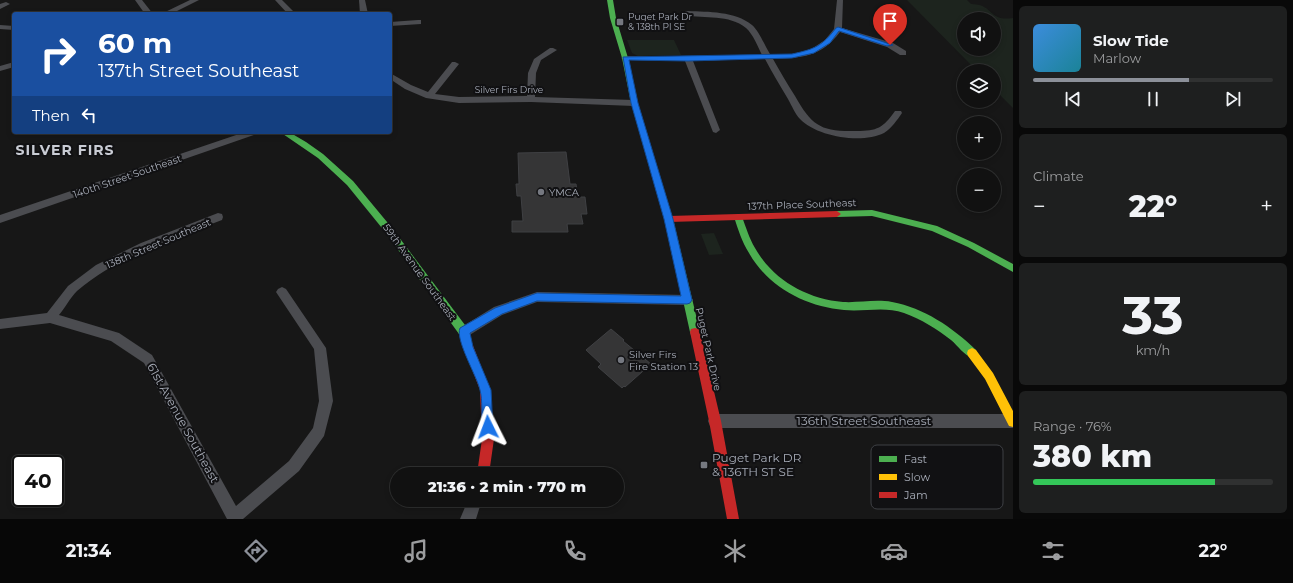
<!DOCTYPE html>
<html lang="en">
<head>
<meta charset="utf-8">
<style>
	:root { --surface:#111; --page:#1e1f1f; --text:#f1f3f6; --muted:#9c9d9f; --line:#303131; --accent:#8c9099 }
	body { margin:0; font-family:Montserrat,sans-serif; background:var(--page); color:var(--text); height:100vh; display:flex; flex-direction:column; font-size:15px; white-space:nowrap }
	* { box-sizing:border-box; margin:0 }
	p { font-size:13px; color:var(--muted) }
	.icon { flex:none; width:22px; height:22px; fill:none; stroke:currentColor; stroke-width:2; stroke-linecap:round; stroke-linejoin:round }
	.map { position:relative; flex:1; overflow:hidden }
	.panel { display:flex; flex-direction:column; gap:6px; padding:6px; background:#090909; width:280px }
	.panel>* { flex:none }
	.guide { position:absolute; left:12px; top:12px; width:380px; height:122px; border-radius:4px; box-shadow:0 2px 6px #0003,0 0 0 1px var(--line); background:#1a4fa0; color:#fff; overflow:hidden }
	.controls { position:absolute; left:957px; top:12px; display:grid; gap:8px }
	.controls a { display:grid; place-items:center; width:44px; height:44px; border-radius:50%; background:var(--surface); box-shadow:0 2px 6px #0003,0 0 0 1px var(--line); font-size:20px }
	.speed { position:absolute; left:12px; top:455px; display:flex; gap:8px; font-size:20px; font-weight:700; text-align:center }
	.speed>* { display:grid; place-content:center; width:52px; height:52px; border-radius:50%; background:var(--surface); box-shadow:0 2px 6px #0003,0 0 0 1px var(--line); line-height:1 }
	.speed .limit { border:2px solid #111; border-radius:6px; background:#fff; color:#111 }
	.pin { position:absolute; display:grid; place-items:center; width:34px; height:34px; color:#fff; margin:-41px -17px; border-radius:50% 50% 50% 0; rotate:-45deg; box-shadow:0 0 4px #0007 }
	.pin .icon { rotate:45deg }
	.me { position:absolute; width:44px; margin:-22px; rotate:357deg; stroke-linejoin:round; filter:drop-shadow(0 0 3px #0008) }
	.turn { display:flex; align-items:center; gap:14px; height:84px; padding:0 20px; font-size:18px }
	.turn .icon { width:52px; height:52px; stroke-width:2.5 }
	.turn b { display:block; font-size:28px; line-height:34px }
	.then { display:flex; align-items:center; height:38px; padding:0 20px; background:#0003; gap:8px; font-size:15px }
	.big { font-size:30px; font-weight:800; line-height:1.1 }
	.panel .card { flex:1; display:flex; flex-direction:column; justify-content:center; gap:6px; min-width:0; padding:0 14px; border-radius:6px; background:var(--page) }
	.panel .dial { align-items:center; gap:0 }
	.dial b { font-size:52px; line-height:1 }
	.song { display:flex; align-items:center; gap:12px }
	.cover { width:48px; height:48px; border-radius:6px; background:linear-gradient(135deg,hsl(210 70% 55%),hsl(190 70% 35%)) }
	.played { height:4px; border-radius:2px; background:linear-gradient(90deg,var(--accent) 65%,var(--line) 65%) }
	.keys { display:flex; justify-content:space-around; direction:ltr }
	.heat { display:flex; justify-content:space-between; align-items:center; font-size:22px; direction:ltr }
	.charge { height:6px; border-radius:3px; background:linear-gradient(90deg,#34c759 76%,var(--line) 0) }
	.trip { position:absolute; left:390px; top:467px; width:234px; height:40px; border-radius:20px; background:var(--surface); box-shadow:0 2px 6px #0003,0 0 0 1px var(--line); font-weight:800; line-height:40px; text-align:center }
	.tabs { display:flex; height:64px; justify-content:space-around; align-items:center; background:#070707; color:var(--muted) }
	.tabs .icon { width:28px; height:28px }
	.tabs .current { color:var(--accent) }
	.tabs b { font-size:18px; color:var(--text) }
	main { display:flex; flex:1; min-height:0 }
	.map>svg:first-child { display:block }
</style>
</head>
<body>
<main>
<div class="map">
<svg width="1013" height="519" viewBox="0 0 1013 519">
	<rect width="100%" height="100%" fill="#171717"/>
	<g fill="#1d241e" fill-rule="evenodd">
		<path d="M907,0H967L971,4C994,4 988,22 1013,18V108L994,89V71H977ZM964,19H994V49H964Z"/>
		<polygon points="627,40 674,40 681,55 638,56 632,53"/>
		<polygon points="714,233 723,254 709,255 701,234"/>
	</g>
	<g fill="#353536" stroke="#3f4043">
		<polygon points="566,152 570,184 576,184 578,197 585,197 587,214 581,214 583,224 567,224 568,232 512,232 512,221 523,221 521,196 517,196 516,184 519,184 518,153"/>
		<polygon points="611,329 624,340 623,341 651,364 625,387 624,386 622,388 598,367 601,364 586,350"/>
	</g>
	<g fill="none" stroke-linecap="round" stroke-linejoin="round">
		<g fill="#4b4c50" fill-rule="evenodd">
			<polygon points="135,0 142,0 153,14 145,14"/>
			<polygon points="190,0 199,0 171,14 161,14"/>
			<polygon points="275,0 282,0 296,14 288,14"/>
			<polygon points="359,0 365,0 368,14 360,14"/>
			<path d="M837,0H843L842,28L893,43L906,51V55H900L887,47L840,32C821,57 802,58 773,59C780,71 787,84 795,96C812,126 821,132 857,131C877,131 883,128 895,111H901L902,113C897,120 892,128 884,133C862,144 817,137 800,119C795,114 792,106 788,99C780,86 772,72 765,59L693,61L720,130L716,133L713,132L685,61L625,60L621,58L625,56L688,57L762,55C758,47 753,34 746,28C729,14 705,19 685,15V11H688C708,12 735,11 752,25C759,31 765,46 770,54H792L810,50L825,40L834,29Z"/>
			<polygon points="6,2 10,4 0,9 0,4"/>
			<polygon points="418,20 421,20 421,24 390,26 390,22"/>
			<polygon points="0,25 14,26 14,30 0,29"/>
			<polygon points="550,48 553,48 557,50 541,60 536,73 535,97 634,100 638,103 634,106 531,102 459,103 426,98 405,89 390,79 390,73 411,85 428,92 452,62 455,62 459,64 435,94 459,97 527,96 528,73 534,59"/>
			<polygon points="14,62 14,67 0,71 0,66"/>
			<polygon points="245,132 259,132 257,134 0,223 0,215"/>
			<path d="M218,213L222,214L223,217L222,220C172,239 118,256 77,291C70,298 65,308 59,315L119,333L152,355L236,506L289,461L313,428L319,401L314,349L276,292L278,289L282,287L286,289L326,348L333,401L324,436L299,471L243,519H227L144,363L111,341L50,323L0,329V319L47,313L68,286L96,265L141,243Z"/>
			<polygon points="537,292 687,295 691,297 693,300 691,303 687,305 537,302 502,315 468,336 464,337 460,336 458,332 460,328 494,307"/>
			<polygon points="715,414 1013,414 1013,428 715,428 710,426 708,421 710,416"/>
			<polygon points="468,500 482,500 476,519 460,519"/>
		</g>
		<g fill="#4caf50" fill-rule="evenodd">
			<polygon points="607,0 613,0 616,18 628,58 637,103 673,219 700,332 699,335 695,336 691,335 690,332 665,219 631,103 622,58 610,18"/>
			<polygon points="280,132 289,132 306,142 323,154 353,181 392,228 468,329 472,343 471,346 467,347 463,346 459,334 386,233 347,185 318,158"/>
			<polygon points="872,210 937,226 974,243 1013,264 1013,272 968,247 932,231 872,216 837,217 833,214 837,211"/>
			<path d="M738,214L742,217C746,227 749,238 755,248C773,280 807,299 843,302C859,303 875,299 892,302C924,308 952,327 976,350L977,353L976,356L972,358C964,355 958,346 951,340C937,329 921,319 904,313C884,306 865,312 844,310C806,307 768,287 749,253C742,242 738,229 734,217Z"/>
		</g>
		<polygon fill="#ffc107" fill-rule="evenodd" points="972,348 976,350 993,373 1013,411 1013,427 1009,426 985,379 968,356 967,353 968,350"/>
		<g fill="#c62828" fill-rule="evenodd">
			<polygon points="837,211 841,214 837,217 669,222 665,219 669,216"/>
			<polygon points="695,328 699,329 700,332 721,421 739,519 727,519 709,421 690,332 691,329"/>
			<polygon points="467,339 471,340 472,343 490,390 494,439 489,474 477,474 482,439 480,390 462,343 463,340"/>
		</g>
	</g>
	<path fill="#1a73e8" stroke="#114b97" d="M838,27L893,45L887,46L839,31L830,43L814,53L792,58L688,61L629,60L638,103L673,219L692,300L690,303L687,304L537,301L502,314L470,333L473,347L491,390L493,427L491,431L488,432L484,431L482,427C481,415 483,401 480,390C477,376 455,340 460,328L495,308L537,293L681,296L664,219L631,103L623,57L792,54C815,49 822,46 836,28Z"/>
	<g fill="#757880" stroke="#111113" stroke-width="1.5">
		<rect x="616" y="18" width="8" height="8" rx="2"/>
		<circle cx="541" cy="192" r="4"/>
		<circle cx="621" cy="360" r="4"/>
		<rect x="700" y="461" width="8" height="8" rx="2"/>
	</g>
	<g text-anchor="middle" stroke-width="4" stroke-linejoin="round" paint-order="stroke">
		<g font-size="9" fill="#a8adb8" stroke="#111113" text-anchor="start">
			<text x="628" y="20">Puget Park Dr<tspan x="628" dy="10">&amp; 138th Pl SE</tspan></text>
		</g>
		<g font-size="9" fill="#a8adb8" stroke="#111113">
			<text x="509" y="93">Silver Firs Drive</text>
		</g>
		<g font-size="10" fill="#a8adb8" stroke="#111113">
			<text transform="translate(127 176) rotate(-19)" y="4">140th Street Southeast</text>
			<text transform="translate(802 204) rotate(-2)" y="4">137th Place Southeast</text>
			<text transform="translate(158 243) rotate(-23)" y="4">138th Street Southeast</text>
			<text transform="translate(420 272) rotate(54)" y="4">59th Avenue Southeast</text>
			<text transform="translate(709 349) rotate(77)" y="4">Puget Park Drive</text>
		</g>
		<g font-size="10" fill="#a8adb8" stroke="#111113" text-anchor="start">
			<text x="549" y="196">YMCA</text>
			<text x="629" y="358">Silver Firs<tspan x="629" dy="12">Fire Station 13</tspan></text>
		</g>
		<g font-size="12" fill="#a8adb8" stroke="#111113">
			<text x="864" y="425">136th Street Southeast</text>
			<text transform="translate(183 423) rotate(61)" y="4">61st Avenue Southeast</text>
		</g>
		<g font-size="12" fill="#a8adb8" stroke="#111113" text-anchor="start">
			<text x="712" y="462">Puget Park DR<tspan x="712" dy="14">&amp; 136TH ST SE</tspan></text>
		</g>
		<g font-size="14" font-weight="bold" letter-spacing="1" fill="#c9ccd4" stroke="#111113">
			<text x="65" y="155">SILVER FIRS</text>
		</g>
	</g>
	<rect x="871" y="445" width="132" height="64" rx="6" fill="#111113" stroke="#3e4045" stroke-width="1"/>
	<rect x="879" y="456" width="18" height="6" fill="#4caf50"/>
	<rect x="879" y="474" width="18" height="6" fill="#ffc107"/>
	<rect x="879" y="492" width="18" height="6" fill="#c62828"/>
	<g font-size="11" fill="#a8adb8">
		<text x="904" y="463">Fast</text>
		<text x="904" y="481">Slow</text>
		<text x="904" y="499">Jam</text>
	</g>
</svg>
<div class="controls">
<a><svg class="icon" aria-label="sound" viewBox="0 0 24 24"><path d="M4 9h4l5-4v14l-5-4H4zM17 9q2 3 0 6"/></svg></a>
<a><svg class="icon" aria-label="layers" viewBox="0 0 24 24"><path d="M12 4l9 5-9 5-9-5zM3 14l9 5 9-5"/></svg></a>
<a>+</a>
<a>−</a>
</div>
<div class="speed"><div class="limit">40</div></div>
<div class="pin" style="left:890px;top:45px;background:#d93025"><svg class="icon" aria-label="arrive" viewBox="0 0 24 24"><path d="M6 21V4h12l-3 4 3 4H6"/></svg></div>
<svg class="me" style="left:488px;top:427px" viewBox="-20 -20 40 40"><path d="M0-17L14 15 0 8-14 15z" fill="#1a73e8" stroke="#fff" stroke-width="4"/></svg>
<div class="trip">21:36 · 2 min · 770 m</div>
<div class="guide">
<div class="turn"><svg class="icon" aria-label="right" viewBox="0 0 24 24"><path d="M7 20v-9h11M14 6l5 5-5 5"/></svg><div><b>60 m</b>137th Street Southeast</div></div>
<div class="then">Then<svg class="icon" aria-label="left" viewBox="0 0 24 24"><path d="M17 20v-9H6M10 6l-5 5 5 5"/></svg></div>
</div>
</div>
<section class="panel">
<div class="card">
<div class="song"><i class="cover"></i><div><b>Slow Tide</b><p>Marlow</p></div></div>
<div class="played"></div>
<div class="keys"><svg class="icon" aria-label="previous" viewBox="0 0 24 24"><path d="M18 5L8 12l10 7zM5 5v14"/></svg><svg class="icon" aria-label="pause" viewBox="0 0 24 24"><path d="M8 5v14M16 5v14"/></svg><svg class="icon" aria-label="next" viewBox="0 0 24 24"><path d="M6 5l10 7-10 7zM19 5v14"/></svg></div>
</div>
<div class="card"><p>Climate</p>
<div class="heat"><a>−</a><b class="big">22°</b><a>+</a></div>
</div>
<div class="card dial"><b>33</b><p>km/h</p></div>
<div class="card"><p>Range · 76%</p><b class="big">380 km</b><div class="charge"></div></div>
</section>
</main>
<nav class="tabs">
<b>21:34</b>
<svg class="icon current" aria-label="directions" viewBox="0 0 24 24"><path d="M12 3l9 9-9 9-9-9zM9 14v-3h6M13 9l2 2-2 2"/></svg>
<svg class="icon" aria-label="music" viewBox="0 0 24 24"><path d="M9 18V5l10-2v13"/><circle cx="6" cy="18" r="3"/><circle cx="16" cy="16" r="3"/></svg>
<svg class="icon" aria-label="phone" viewBox="0 0 24 24"><path d="M5 4h4l2 5-3 2q2 4 5 5l2-3 5 2v4C11 20 4 13 5 4z"/></svg>
<svg class="icon" aria-label="climate" viewBox="0 0 24 24"><path d="M12 3v18M4 7l16 10M4 17L20 7"/></svg>
<svg class="icon" aria-label="car" viewBox="0 0 24 24"><path d="M5 17H2v-5l4-1 3-4h7l3 4 3 1v5h-3M9 17h6M6 11h13"/><circle cx="7" cy="17" r="2"/><circle cx="17" cy="17" r="2"/></svg>
<svg class="icon" aria-label="filters" viewBox="0 0 24 24"><path d="M4 7h16M4 17h16"/><circle cx="9" cy="7" r="2"/><circle cx="15" cy="17" r="2"/></svg>
<b>22°</b>
</nav>
</body>
</html>
